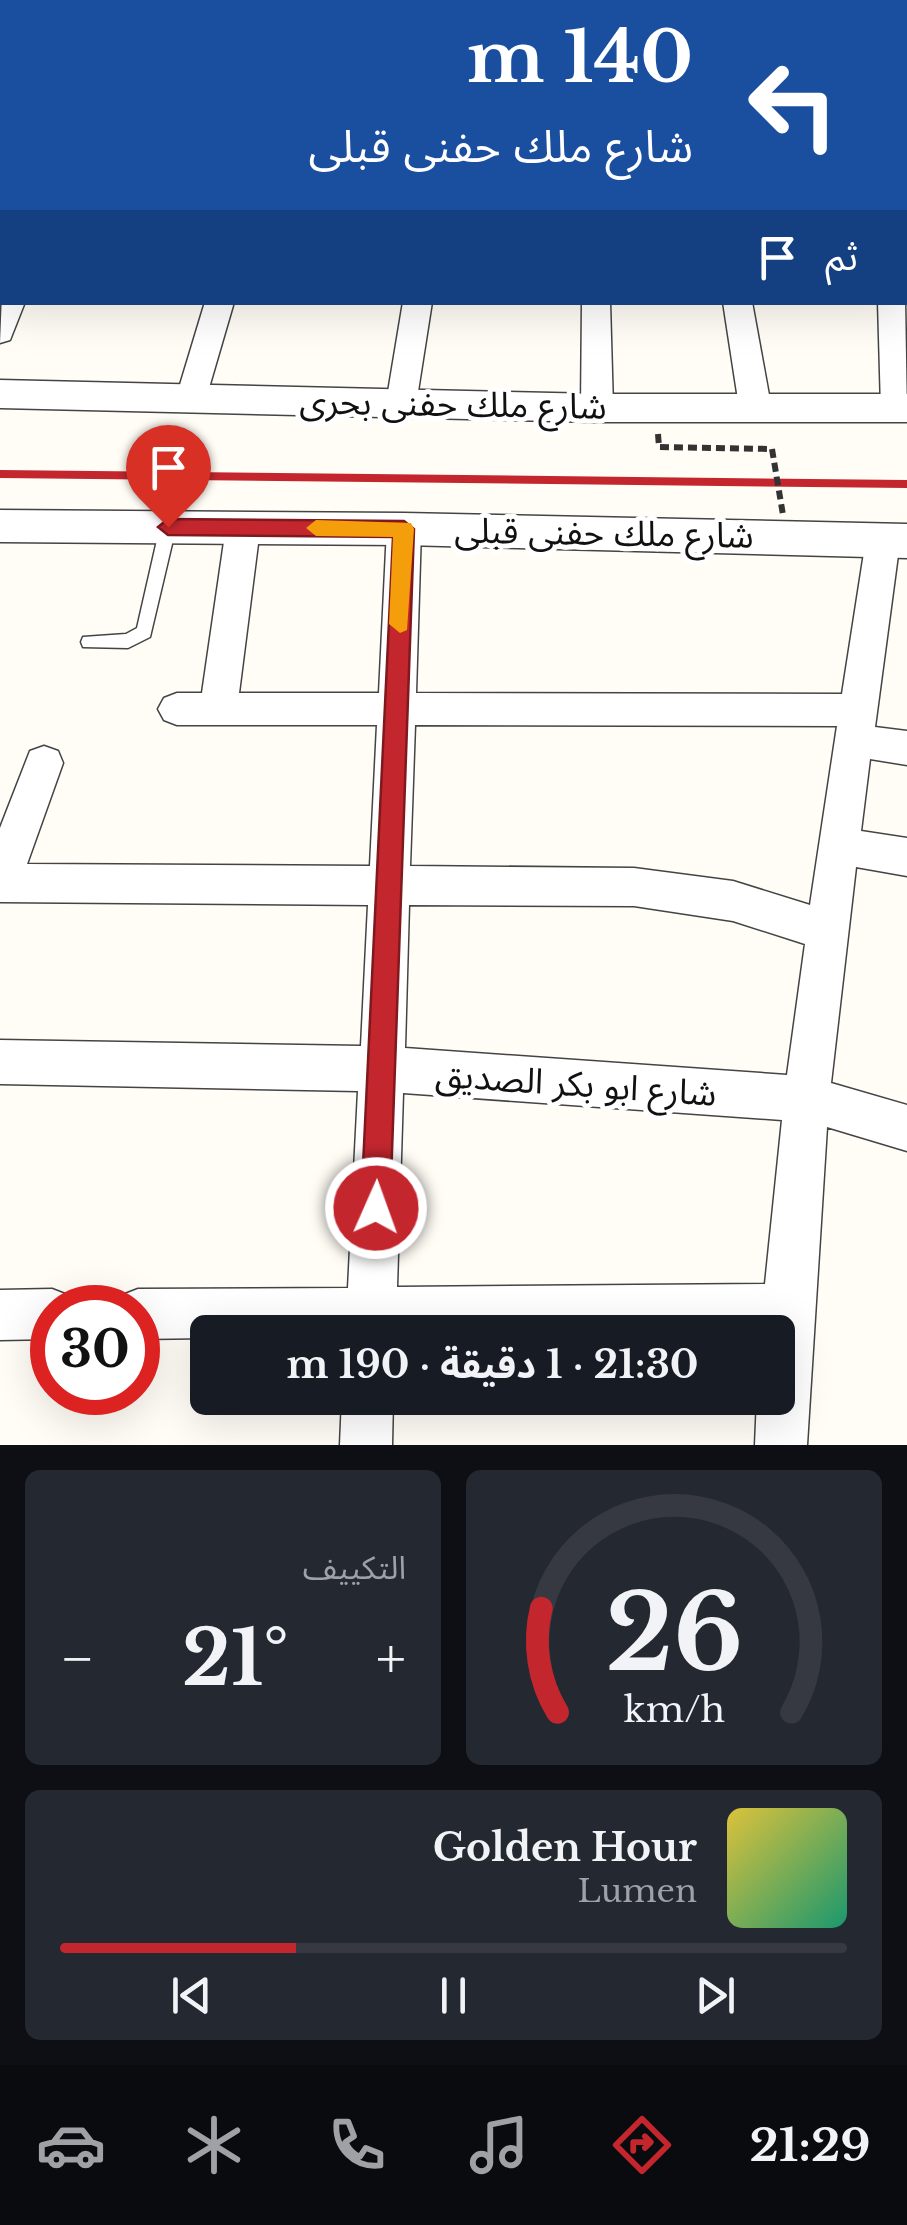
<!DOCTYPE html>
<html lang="ar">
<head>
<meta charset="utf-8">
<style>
	:root { --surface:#171b24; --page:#242831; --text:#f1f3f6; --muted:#9ea1a6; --line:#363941; --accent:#c4262e }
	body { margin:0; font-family:"Libre Baskerville","Noto Sans Arabic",serif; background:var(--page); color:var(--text); direction:rtl; height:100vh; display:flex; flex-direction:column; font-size:38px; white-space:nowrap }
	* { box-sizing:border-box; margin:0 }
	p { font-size:32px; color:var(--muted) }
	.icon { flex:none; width:55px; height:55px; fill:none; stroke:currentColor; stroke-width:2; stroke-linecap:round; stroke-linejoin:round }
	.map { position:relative; height:1445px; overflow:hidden; direction:ltr }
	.drawer { display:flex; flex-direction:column; gap:25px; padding:25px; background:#0d0f14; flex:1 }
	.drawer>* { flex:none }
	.top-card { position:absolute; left:0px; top:0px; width:908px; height:305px; box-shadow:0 10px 40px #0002; direction:rtl; background:#1a4fa0; color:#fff; overflow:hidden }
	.speed { position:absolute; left:30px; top:1285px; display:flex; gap:20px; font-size:50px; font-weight:700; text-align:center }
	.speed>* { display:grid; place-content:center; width:130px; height:130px; border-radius:50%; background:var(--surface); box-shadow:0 10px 40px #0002; line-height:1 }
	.speed .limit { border:15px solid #d22; background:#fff; color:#111 }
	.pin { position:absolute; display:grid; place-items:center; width:85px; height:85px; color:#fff; margin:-102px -42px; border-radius:50% 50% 50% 0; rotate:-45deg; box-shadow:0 0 10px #0007 }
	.pin .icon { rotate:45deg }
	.me { position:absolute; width:110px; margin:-55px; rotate:2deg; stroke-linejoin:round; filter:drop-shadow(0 0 8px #0008) }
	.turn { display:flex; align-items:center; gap:35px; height:210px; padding:0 50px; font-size:45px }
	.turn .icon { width:130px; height:130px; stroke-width:2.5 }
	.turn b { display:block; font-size:70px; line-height:85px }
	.then { display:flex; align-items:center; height:95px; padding:0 50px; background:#0003; gap:20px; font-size:38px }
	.big { font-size:75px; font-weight:700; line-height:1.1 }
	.drawer .tile { flex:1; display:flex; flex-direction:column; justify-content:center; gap:15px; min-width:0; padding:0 35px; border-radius:15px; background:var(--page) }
	.drawer .dial { align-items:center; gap:0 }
	.dial svg { height:260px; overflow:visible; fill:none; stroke:var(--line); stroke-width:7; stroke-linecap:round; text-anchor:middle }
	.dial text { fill:var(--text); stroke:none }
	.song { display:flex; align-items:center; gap:30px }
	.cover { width:120px; height:120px; border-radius:15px; background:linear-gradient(135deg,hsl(50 70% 55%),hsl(160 70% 35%)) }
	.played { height:10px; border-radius:5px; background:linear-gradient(90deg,var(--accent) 30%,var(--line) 30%) }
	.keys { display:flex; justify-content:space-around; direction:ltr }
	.heat { display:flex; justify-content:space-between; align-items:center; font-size:55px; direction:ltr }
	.drawer .tiles { flex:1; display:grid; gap:25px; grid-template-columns:1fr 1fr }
	.tile:last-child { grid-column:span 2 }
	.trip { position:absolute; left:190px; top:1315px; width:605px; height:100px; border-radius:15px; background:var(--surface); box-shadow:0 10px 40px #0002; font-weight:700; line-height:100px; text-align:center; direction:rtl }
	.tabs { display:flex; height:160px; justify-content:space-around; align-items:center; background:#090b0e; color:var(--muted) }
	.tabs .icon { width:70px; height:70px }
	.tabs .on { color:var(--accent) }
	.tabs b { font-size:45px; color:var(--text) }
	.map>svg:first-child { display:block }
</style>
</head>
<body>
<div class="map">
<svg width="907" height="1445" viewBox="0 0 907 1445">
	<rect width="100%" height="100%" fill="#fffdf5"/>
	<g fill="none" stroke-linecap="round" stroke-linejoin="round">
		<defs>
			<polygon id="service" points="168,521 176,527 150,637 128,648 83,647 81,642 83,637 126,634 137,628 160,527"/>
			<g id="minor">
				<rect x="293" y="0" width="22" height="2"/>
				<polygon points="345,0 386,0 387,2 346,2"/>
				<rect x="584" y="0" width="22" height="2"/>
				<rect x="769" y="0" width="22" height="2"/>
				<rect x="905" y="37" width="2" height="14"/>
				<rect x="0" y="38" width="2" height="14"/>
				<rect x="905" y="96" width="2" height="14"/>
				<rect x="905" y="158" width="2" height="16"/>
				<rect x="0" y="237" width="2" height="18"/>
				<rect x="905" y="269" width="2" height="19"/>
				<polygon points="2,295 2,302 25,302 10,340 0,343"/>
				<polygon points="905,300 907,416 897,419 886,416 881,408 878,302"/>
				<polygon points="205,302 234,302 206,398 202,406 191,409 180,406 176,398"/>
				<polygon points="403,302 432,302 416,404 412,412 401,415 390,412 386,404"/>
				<polygon points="582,302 610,302 613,408 608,416 597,419 586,416 581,408"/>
				<polygon points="723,302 752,302 771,406 766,414 755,417 744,414 739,406"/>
				<path d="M243,515L255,519L260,528L239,693H379L387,529L392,520L404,516L416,520L421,529L416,693L842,694L866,540L871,531L883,527L895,531L900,540L875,727L907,731V765L870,759L861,831L907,838V876L856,867L831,1083L907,1105V1151L827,1127L807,1445H755L757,1398H778V1332H208V1338L138,1339V1308H116L120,1296L138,1289L348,1288L358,1091L0,1084V1040L361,1046L368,905L0,902V828L30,751L44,746L58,751L63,763L27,864L370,866L377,725H177L164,720L158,709L164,698L177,693H202L226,528L231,519ZM415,725L837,726L810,905L733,881L634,868L410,866ZM409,905L634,906L733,921L805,944L787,1075L405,1048ZM403,1093L782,1120L765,1284L397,1287Z"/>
				<polygon points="52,1289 70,1296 74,1308 52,1308 52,1339 0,1340 0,1290"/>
				<polygon points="342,1398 393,1398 392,1445 340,1445"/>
			</g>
			<g id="tertiary">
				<polygon points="0,380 597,394 907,394 907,422 597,422 0,408"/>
				<polygon points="0,510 404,513 907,524 907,558 404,545 0,542"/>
			</g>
		</defs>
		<use href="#service" stroke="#444" stroke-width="3"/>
		<use href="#minor" stroke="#444" stroke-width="3"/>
		<use href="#tertiary" stroke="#444" stroke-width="3"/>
		<polyline stroke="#333" stroke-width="6" stroke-dasharray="9 5" stroke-linecap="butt" points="658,434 659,447 772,449"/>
		<use href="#service" fill="#fff" fill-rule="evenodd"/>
		<use href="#minor" fill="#fff" fill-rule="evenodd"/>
		<use href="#tertiary" fill="#fff" fill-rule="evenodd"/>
		<polyline stroke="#c4262e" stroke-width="8" points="0,474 907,484"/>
		<polyline stroke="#333" stroke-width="6" stroke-dasharray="9 5" stroke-linecap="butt" points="772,449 783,515"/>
	</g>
	<polygon fill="#c4262e" stroke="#7f191e" stroke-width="2.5" points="168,519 404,521 414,529 390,1208 386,1218 376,1222 365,1218 361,1208 393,537 168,535 158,527"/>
	<polygon fill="#f59e0b" points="316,520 411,523 414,529 407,630 400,633 389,624 393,537 316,536 306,528"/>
	<g text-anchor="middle" stroke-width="10" stroke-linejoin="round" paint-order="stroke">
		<g font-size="35" fill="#111" stroke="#fff">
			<text transform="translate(453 404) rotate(1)" y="12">شارع ملك حفنى بحرى</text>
			<text transform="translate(604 533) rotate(1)" y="12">شارع ملك حفنى قبلى</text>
			<text transform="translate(576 1084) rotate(4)" y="12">شارع ابو بكر الصديق</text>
		</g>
	</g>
</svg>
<div class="speed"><div class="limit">30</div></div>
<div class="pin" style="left:168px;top:527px;background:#d93025"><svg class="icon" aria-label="arrive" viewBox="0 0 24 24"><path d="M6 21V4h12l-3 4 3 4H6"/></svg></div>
<svg class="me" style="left:376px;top:1208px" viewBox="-20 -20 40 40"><circle r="17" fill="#c4262e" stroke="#fff" stroke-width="3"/><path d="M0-11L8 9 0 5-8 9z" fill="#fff"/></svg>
<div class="trip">21:30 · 1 دقيقة · 190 m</div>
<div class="top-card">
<div class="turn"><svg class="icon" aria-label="left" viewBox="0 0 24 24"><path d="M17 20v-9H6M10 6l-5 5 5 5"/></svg><div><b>140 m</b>شارع ملك حفنى قبلى</div></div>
<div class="then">ثم<svg class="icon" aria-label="arrive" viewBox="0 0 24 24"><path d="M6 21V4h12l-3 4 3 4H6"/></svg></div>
</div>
</div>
<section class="drawer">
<div class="tiles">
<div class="tile dial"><svg viewBox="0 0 100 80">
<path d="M14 69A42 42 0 1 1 86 69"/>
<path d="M14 69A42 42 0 0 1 9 37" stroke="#c4262e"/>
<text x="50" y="56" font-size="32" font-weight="700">26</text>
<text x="50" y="72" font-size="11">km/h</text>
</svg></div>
<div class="tile"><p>التكييف</p>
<div class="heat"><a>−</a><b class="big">21°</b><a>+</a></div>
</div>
<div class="tile">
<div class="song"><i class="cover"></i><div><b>Golden Hour</b><p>Lumen</p></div></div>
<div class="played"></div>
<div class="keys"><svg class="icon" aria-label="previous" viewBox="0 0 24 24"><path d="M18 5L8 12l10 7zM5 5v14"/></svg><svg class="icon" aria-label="pause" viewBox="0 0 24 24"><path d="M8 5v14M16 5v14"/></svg><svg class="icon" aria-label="next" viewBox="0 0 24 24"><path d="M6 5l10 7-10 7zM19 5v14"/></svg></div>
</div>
</div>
</section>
<nav class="tabs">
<b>21:29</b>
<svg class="icon on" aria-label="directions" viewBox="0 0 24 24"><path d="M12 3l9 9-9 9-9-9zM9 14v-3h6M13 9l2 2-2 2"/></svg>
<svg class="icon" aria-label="music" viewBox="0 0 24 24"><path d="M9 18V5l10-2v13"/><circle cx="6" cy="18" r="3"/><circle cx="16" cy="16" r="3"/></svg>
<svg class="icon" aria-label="phone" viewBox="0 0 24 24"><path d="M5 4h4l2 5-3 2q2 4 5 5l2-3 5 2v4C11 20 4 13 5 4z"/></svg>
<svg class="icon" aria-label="climate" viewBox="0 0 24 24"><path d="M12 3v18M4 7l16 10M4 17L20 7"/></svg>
<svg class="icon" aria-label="car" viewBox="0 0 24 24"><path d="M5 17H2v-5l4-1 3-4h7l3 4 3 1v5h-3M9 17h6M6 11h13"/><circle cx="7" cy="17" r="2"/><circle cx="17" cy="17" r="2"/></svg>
</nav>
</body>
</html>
